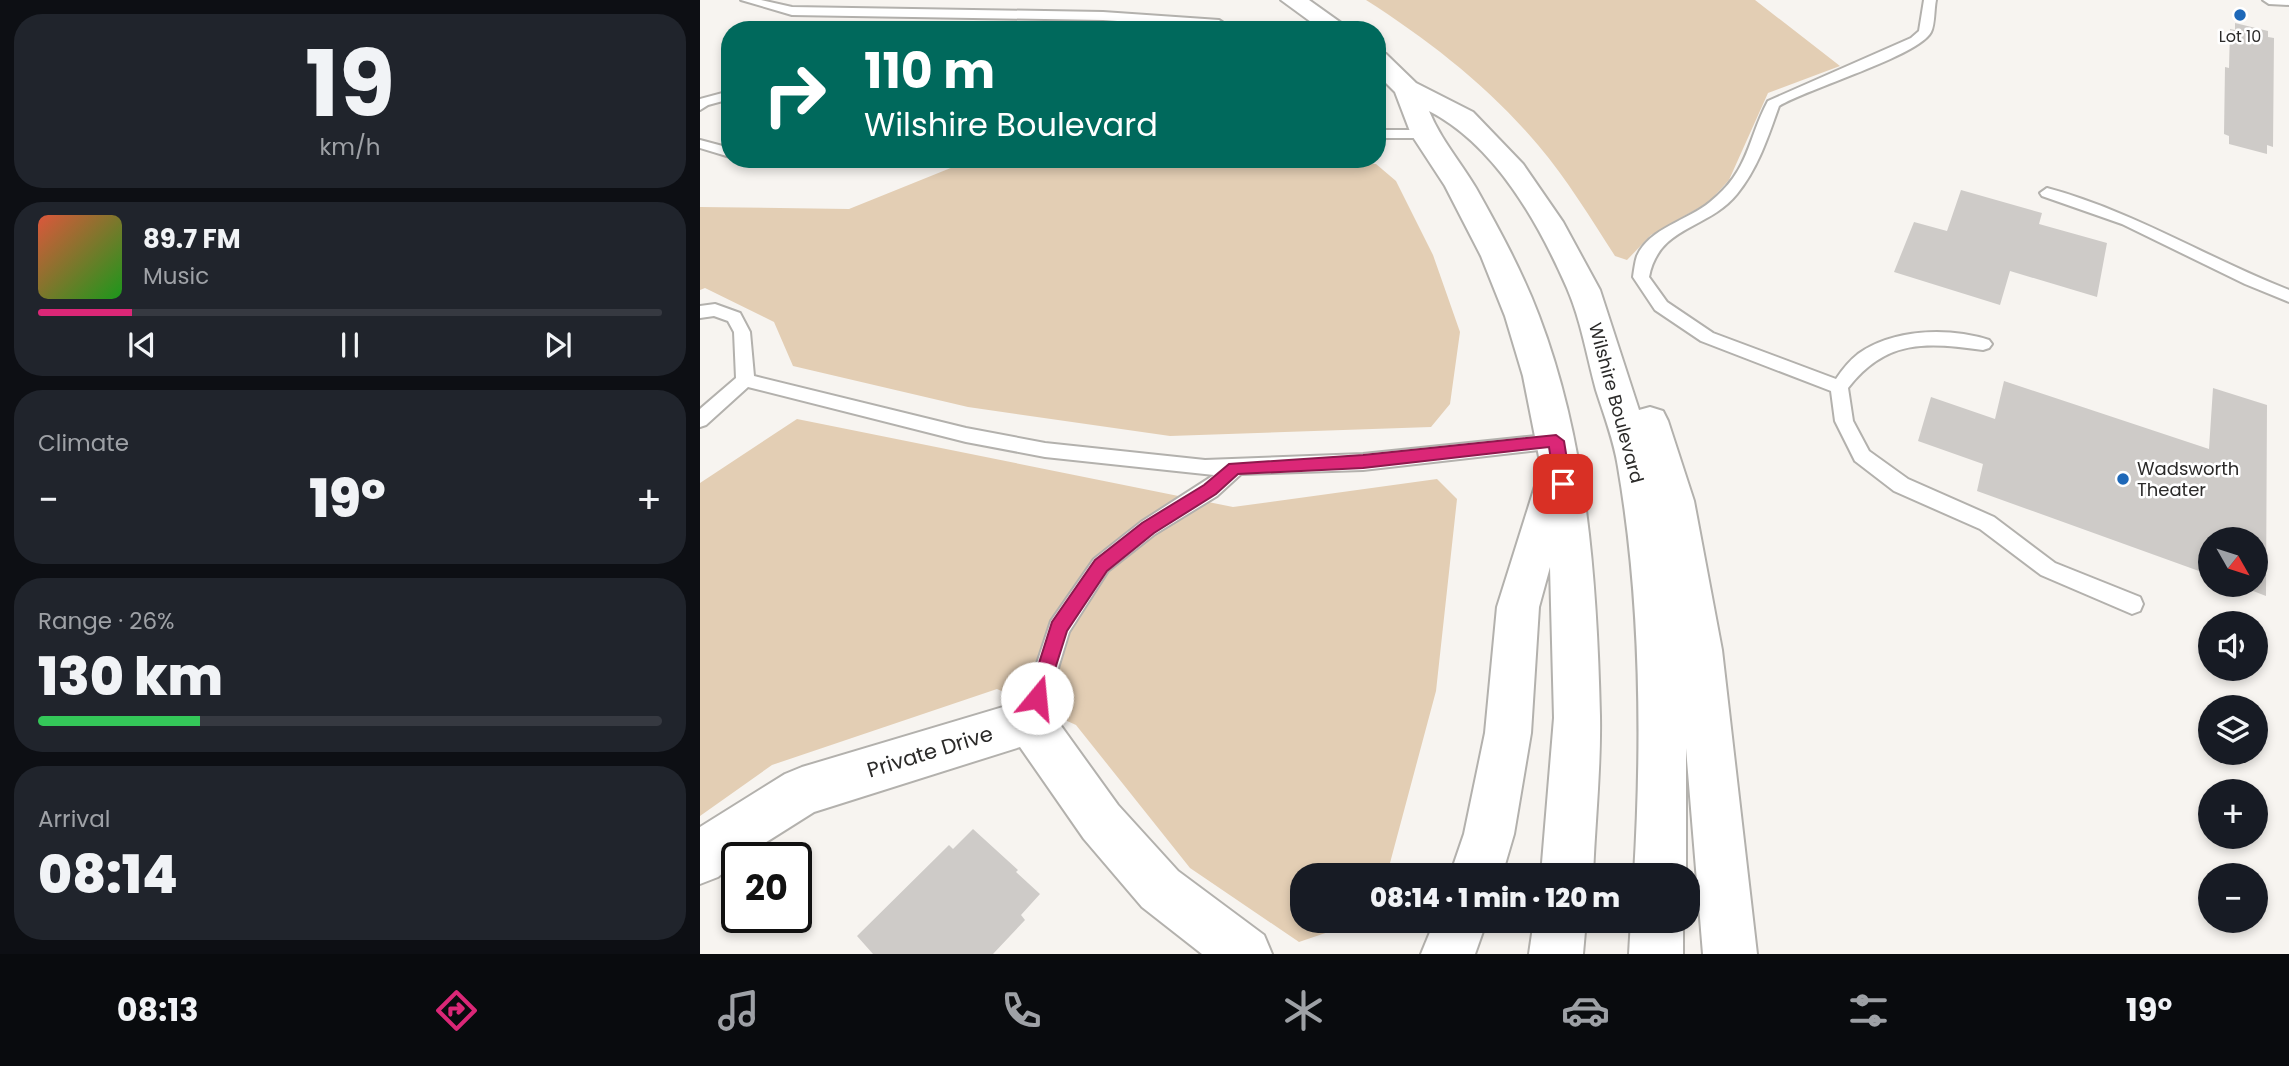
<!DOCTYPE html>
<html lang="en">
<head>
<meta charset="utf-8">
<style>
	:root { --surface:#171b24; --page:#20242c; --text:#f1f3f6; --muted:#9ea1a6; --line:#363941; --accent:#db2777 }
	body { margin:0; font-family:Poppins,sans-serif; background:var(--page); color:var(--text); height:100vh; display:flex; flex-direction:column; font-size:26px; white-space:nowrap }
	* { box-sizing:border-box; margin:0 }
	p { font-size:23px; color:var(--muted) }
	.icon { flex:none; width:38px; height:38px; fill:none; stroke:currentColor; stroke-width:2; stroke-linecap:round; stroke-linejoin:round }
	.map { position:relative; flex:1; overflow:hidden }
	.drawer { display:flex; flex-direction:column; gap:14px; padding:14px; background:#0d0f14; width:700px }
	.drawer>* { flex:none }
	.banner { position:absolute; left:21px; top:21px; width:665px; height:147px; border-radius:28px; box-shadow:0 4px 10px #0003; background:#00695c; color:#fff; overflow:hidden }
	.needle { width:46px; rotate:129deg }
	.fabs { position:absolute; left:1498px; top:527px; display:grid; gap:14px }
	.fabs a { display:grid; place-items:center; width:70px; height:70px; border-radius:50%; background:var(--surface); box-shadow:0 4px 10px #0003; font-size:35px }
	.speed { position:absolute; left:21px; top:842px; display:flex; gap:14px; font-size:35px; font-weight:700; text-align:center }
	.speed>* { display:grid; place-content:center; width:91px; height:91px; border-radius:50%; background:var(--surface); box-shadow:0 4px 10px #0003; line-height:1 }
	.speed .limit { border:4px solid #111; border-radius:10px; background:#fff; color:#111 }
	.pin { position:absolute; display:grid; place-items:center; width:60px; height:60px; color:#fff; margin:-30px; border-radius:14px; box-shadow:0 4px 10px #0006 }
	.me { position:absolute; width:77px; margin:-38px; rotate:17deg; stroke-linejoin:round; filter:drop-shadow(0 0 5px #0008) }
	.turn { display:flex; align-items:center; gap:24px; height:147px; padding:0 28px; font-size:32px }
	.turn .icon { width:91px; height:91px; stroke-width:2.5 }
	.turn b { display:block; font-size:49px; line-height:60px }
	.big { font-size:52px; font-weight:800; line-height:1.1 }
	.drawer .widget { flex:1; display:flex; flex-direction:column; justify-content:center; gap:10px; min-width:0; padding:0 24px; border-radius:28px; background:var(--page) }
	.drawer .dial { align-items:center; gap:0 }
	.dial b { font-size:91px; line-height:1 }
	.song { display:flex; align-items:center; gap:21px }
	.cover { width:84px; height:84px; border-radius:10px; background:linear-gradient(135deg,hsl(10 70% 55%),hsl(120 70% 35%)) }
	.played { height:7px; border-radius:4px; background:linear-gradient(90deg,var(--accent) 15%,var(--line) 15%) }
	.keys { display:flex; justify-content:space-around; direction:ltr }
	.heat { display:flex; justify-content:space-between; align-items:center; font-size:38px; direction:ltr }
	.charge { height:10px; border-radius:5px; background:linear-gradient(90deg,#34c759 26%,var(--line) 0) }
	.trip { position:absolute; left:590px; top:863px; width:410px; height:70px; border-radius:28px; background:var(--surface); box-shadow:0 4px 10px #0003; font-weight:800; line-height:70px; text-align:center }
	.dock { display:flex; height:112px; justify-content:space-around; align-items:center; background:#090b0e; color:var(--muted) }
	.dock .icon { width:49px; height:49px }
	.dock .current { color:var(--accent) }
	.dock b { font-size:32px; color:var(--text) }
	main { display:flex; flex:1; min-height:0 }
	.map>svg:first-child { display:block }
</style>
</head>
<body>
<main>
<section class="drawer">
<div class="widget dial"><b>19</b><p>km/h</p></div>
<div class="widget">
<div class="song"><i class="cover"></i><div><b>89.7 FM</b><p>Music</p></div></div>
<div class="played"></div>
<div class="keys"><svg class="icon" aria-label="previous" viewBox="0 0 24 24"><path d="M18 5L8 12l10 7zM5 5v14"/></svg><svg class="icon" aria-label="pause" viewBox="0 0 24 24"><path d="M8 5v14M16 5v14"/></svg><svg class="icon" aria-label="next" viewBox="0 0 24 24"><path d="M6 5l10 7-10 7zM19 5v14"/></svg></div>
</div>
<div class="widget"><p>Climate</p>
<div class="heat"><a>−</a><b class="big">19°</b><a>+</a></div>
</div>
<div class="widget"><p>Range · 26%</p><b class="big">130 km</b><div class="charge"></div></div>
<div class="widget"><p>Arrival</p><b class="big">08:14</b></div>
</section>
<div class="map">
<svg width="1589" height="954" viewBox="0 0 1589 954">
	<rect width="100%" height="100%" fill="#f7f4f0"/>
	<g fill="#e3ceb4">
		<path d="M666,0H1055L1140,66L1068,93L1029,180L1009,202L951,235L927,260L915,256C891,219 867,179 838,145C789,87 730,41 666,0Z"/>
		<polygon points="273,159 553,159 676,164 696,181 733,255 760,332 750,404 731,427 470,436 268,407 93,366 74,322 5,288 0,290 0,207 149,209"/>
		<polygon points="97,419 533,507 737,479 757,499 736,691 690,863 682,875 602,875 602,920 652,921 649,925 599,942 490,868 376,725 297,689 72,765 0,816 0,483"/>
	</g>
	<g fill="#cecbc8">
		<polygon points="1535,23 1568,31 1568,37 1574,38 1573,147 1567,145 1567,154 1529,144 1529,136 1524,134 1525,67 1529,68 1530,29 1535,30"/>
		<polygon points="1261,190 1342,213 1339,224 1407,243 1397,297 1310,271 1300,305 1194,272 1214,222 1247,231"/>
		<polygon points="1304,381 1509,449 1513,388 1567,405 1566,596 1535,584 1556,584 1556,539 1510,539 1510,575 1277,491 1283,464 1218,441 1231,397 1295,419"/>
		<polygon points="273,829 318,870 316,872 340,894 321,915 325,920 293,954 173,954 157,936 249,845 253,849"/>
	</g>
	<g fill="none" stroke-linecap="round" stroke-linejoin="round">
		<defs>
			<g id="lane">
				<polygon points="41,0 61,0 92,7 403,12 519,20 525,24 519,28 403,20 92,15"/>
				<path d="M1224,0H1236C1234,9 1235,24 1231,32C1219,56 1106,89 1079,106C1068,137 1058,168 1037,194C1008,230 959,225 949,277L967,302L1013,333L1136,379C1142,370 1149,361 1158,354C1193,329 1248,327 1289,340L1292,344L1289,348L1283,350C1226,342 1186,339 1148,388L1153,421L1169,451L1208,479L1294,517L1355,563L1440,597L1443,604L1440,611L1432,614L1341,575L1280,529L1194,491L1155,461L1135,421L1131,391L1001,341L955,310L933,277C934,270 935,262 937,256C949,228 989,220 1010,202C1050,170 1047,140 1068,101L1211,38L1219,31Z"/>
				<polygon points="1563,0 1589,0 1589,5 1569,4"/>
				<polygon points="30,91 30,99 8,105 0,110 0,99"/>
				<polygon points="677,130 725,130 732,134 725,138 677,138"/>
				<polygon points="0,140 30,148 30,157 0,148"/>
				<path d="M1347,188C1433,211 1507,258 1589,290V302L1545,284L1422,224L1342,196L1340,193Z"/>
				<polygon points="15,304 40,313 50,332 54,376 266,428 345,443 505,460 663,454 856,434 863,436 865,441 863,446 856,448 663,470 541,474 517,496 455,534 408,571 369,632 342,721 338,729 330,732 322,729 318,721 351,621 394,559 441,522 514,475 345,457 266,442 48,387 6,425 0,427 0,409 36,378 34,332 28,321 14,316 0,318 0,306"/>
			</g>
			<polygon id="street" points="330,699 346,705 418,805 478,871 564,935 572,954 502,954 442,907 384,839 320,747 114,812 41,858 37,858 37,861 18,877 0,884 0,827 85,774 102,767"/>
			<g id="primary">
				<polygon points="581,0 609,0 651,30 622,30"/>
				<path d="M677,51L686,54L716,83L773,112L823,164L863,222L900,290L939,410L950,407L963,411L968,421L994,501L1022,650L1057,954H1003L986,748V875H934C942,740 941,601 918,467C914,441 904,415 896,390C887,357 881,320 867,288C838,222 795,145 729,111C741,140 760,161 776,188C799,229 822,271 839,316C887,442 897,582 900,716C901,769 895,823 893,875H841L854,718L850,567L839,607L831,733L814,834L802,875H750L764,834L785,733L797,607L841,467L823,376L805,316L781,256L745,186L711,134L695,92L677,74Z"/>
				<polygon points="735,920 787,920 775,954 721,954"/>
				<polygon points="834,920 886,920 883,954 829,954"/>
				<polygon points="931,920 983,920 983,954 929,954"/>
			</g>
		</defs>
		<use href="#lane" stroke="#b3b1ad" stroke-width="4"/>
		<use href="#street" stroke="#b3b1ad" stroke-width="4"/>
		<use href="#primary" stroke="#b3b1ad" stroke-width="4"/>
		<use href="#lane" fill="#fff" fill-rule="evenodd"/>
		<use href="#street" fill="#fff" fill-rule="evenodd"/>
		<use href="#primary" fill="#fff" fill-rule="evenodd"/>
	</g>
	<polygon fill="#db2777" stroke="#8e194d" stroke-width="2" points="856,435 864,441 871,484 863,490 855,484 849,447 663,468 538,474 516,494 454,533 407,571 367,631 344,704 337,707 331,704 328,698 352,622 395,560 442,523 504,485 529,464 663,455"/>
	<g fill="#1e68b8" stroke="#fff" stroke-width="2.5">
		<circle cx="1540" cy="15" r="7"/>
		<circle cx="1423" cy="479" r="7"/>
	</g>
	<g text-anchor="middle" stroke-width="5" stroke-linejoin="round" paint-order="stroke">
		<g font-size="16" fill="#2b2a29" stroke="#fff">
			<text x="1540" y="42">Lot 10</text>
		</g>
		<g font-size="18" fill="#2b2a29" stroke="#fff">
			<text transform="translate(916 403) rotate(75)" y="6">Wilshire Boulevard</text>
		</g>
		<g font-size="18" fill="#2b2a29" stroke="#fff" text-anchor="start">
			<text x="1437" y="475">Wadsworth<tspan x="1437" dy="21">Theater</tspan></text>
		</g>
		<g font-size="21" fill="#2b2a29" stroke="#fff">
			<text transform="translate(230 752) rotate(-17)" y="7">Private Drive</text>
		</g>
	</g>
</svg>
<div class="fabs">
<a><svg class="needle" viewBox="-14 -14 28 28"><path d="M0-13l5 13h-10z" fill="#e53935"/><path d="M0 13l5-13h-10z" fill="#9ea1a6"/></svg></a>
<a><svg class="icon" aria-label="sound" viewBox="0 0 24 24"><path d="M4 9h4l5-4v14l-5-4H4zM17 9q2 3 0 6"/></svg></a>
<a><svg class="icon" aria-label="layers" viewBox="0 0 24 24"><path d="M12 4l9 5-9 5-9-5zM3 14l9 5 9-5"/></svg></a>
<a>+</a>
<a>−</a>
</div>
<div class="speed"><div class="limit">20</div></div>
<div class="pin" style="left:863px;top:484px;background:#d93025"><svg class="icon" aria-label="arrive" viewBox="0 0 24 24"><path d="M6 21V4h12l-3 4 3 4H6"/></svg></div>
<svg class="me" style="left:337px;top:698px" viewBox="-20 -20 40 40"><circle r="19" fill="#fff"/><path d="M0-13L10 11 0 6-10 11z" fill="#db2777"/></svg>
<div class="trip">08:14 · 1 min · 120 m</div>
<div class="banner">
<div class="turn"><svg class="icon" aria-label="right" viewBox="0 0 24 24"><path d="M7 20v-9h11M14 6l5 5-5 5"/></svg><div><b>110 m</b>Wilshire Boulevard</div></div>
</div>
</div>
</main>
<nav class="dock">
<b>08:13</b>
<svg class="icon current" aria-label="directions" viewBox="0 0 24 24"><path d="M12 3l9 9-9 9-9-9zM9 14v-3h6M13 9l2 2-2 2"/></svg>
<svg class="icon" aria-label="music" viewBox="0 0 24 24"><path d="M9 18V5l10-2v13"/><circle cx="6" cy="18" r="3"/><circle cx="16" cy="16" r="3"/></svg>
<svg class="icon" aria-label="phone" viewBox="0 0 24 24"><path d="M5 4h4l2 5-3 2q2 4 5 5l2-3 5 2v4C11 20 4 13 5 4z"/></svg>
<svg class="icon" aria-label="climate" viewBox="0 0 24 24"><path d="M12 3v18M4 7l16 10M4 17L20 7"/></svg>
<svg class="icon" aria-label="car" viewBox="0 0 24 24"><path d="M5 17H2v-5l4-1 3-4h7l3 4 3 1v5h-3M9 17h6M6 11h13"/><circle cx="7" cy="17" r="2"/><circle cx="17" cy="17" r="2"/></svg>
<svg class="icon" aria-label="filters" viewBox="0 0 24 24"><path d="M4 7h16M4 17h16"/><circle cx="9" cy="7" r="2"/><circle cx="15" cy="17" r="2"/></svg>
<b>19°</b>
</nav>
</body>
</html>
